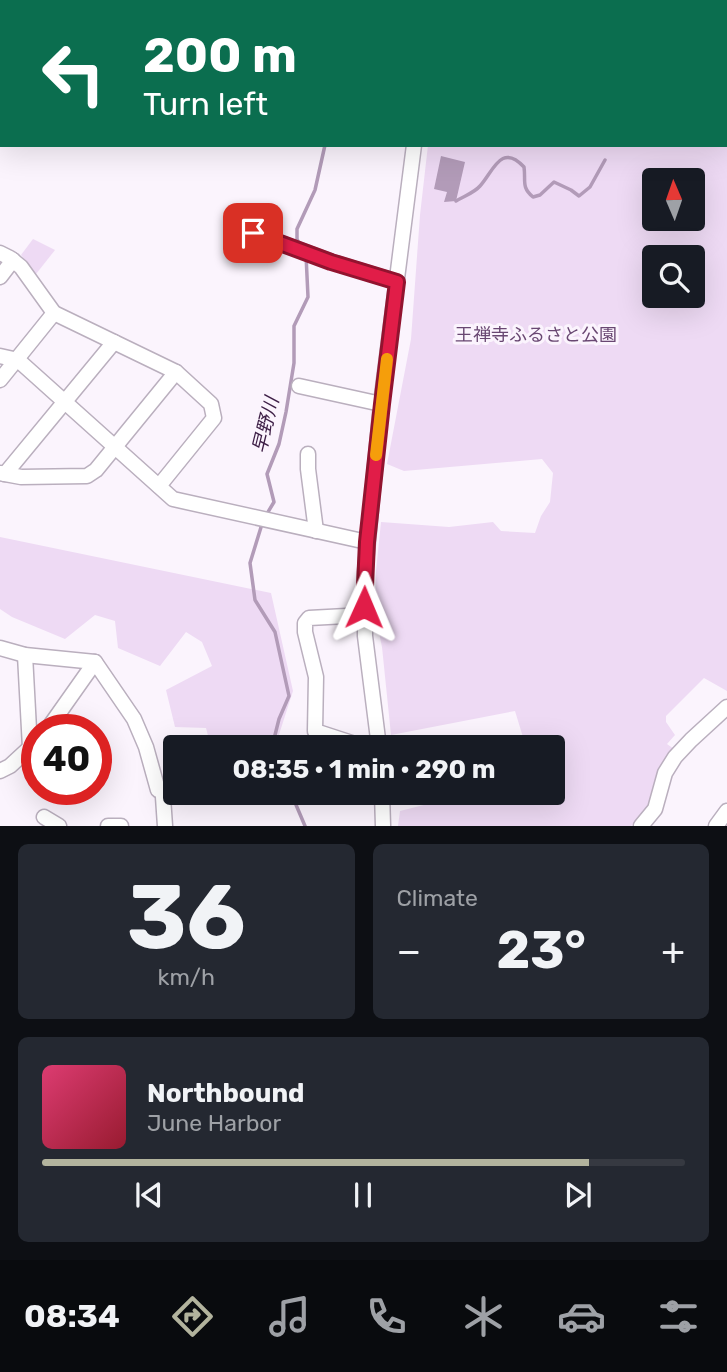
<!DOCTYPE html>
<html lang="en">
<head>
<meta charset="utf-8">
<style>
	:root { --surface:#171b24; --page:#242831; --text:#f1f3f6; --muted:#9ea1a6; --line:#363941; --accent:#b2b39d }
	body { margin:0; font-family:Rubik,"Noto Sans JP",sans-serif; background:var(--page); color:var(--text); height:100vh; display:flex; flex-direction:column; font-size:26px; white-space:nowrap }
	* { box-sizing:border-box; margin:0 }
	p { font-size:23px; color:var(--muted) }
	.icon { flex:none; width:38px; height:38px; fill:none; stroke:currentColor; stroke-width:2; stroke-linecap:round; stroke-linejoin:round }
	.map { position:relative; height:826px; overflow:hidden }
	.sheet { display:flex; flex-direction:column; gap:18px; padding:18px; background:#0d0f14; flex:1 }
	.sheet>* { flex:none }
	.banner { position:absolute; left:0px; top:0px; width:728px; height:147px; box-shadow:0 7px 28px #0002; background:#0b6e4f; color:#fff; overflow:hidden }
	.needle { width:46px; rotate:358deg }
	.fabs { position:absolute; left:642px; top:168px; display:grid; gap:14px }
	.fabs a { display:grid; place-items:center; width:63px; height:63px; border-radius:7px; background:var(--surface); box-shadow:0 7px 28px #0002; font-size:35px }
	.speed { position:absolute; left:21px; top:714px; display:flex; gap:14px; font-size:35px; font-weight:700; text-align:center }
	.speed>* { display:grid; place-content:center; width:91px; height:91px; border-radius:50%; background:var(--surface); box-shadow:0 7px 28px #0002; line-height:1 }
	.speed .limit { border:10px solid #d22; background:#fff; color:#111 }
	.pin { position:absolute; display:grid; place-items:center; width:60px; height:60px; color:#fff; margin:-30px; border-radius:14px; box-shadow:0 4px 10px #0006 }
	.me { position:absolute; width:77px; margin:-38px; rotate:1deg; stroke-linejoin:round; filter:drop-shadow(0 0 5px #0008) }
	.turn { display:flex; align-items:center; gap:24px; height:147px; padding:0 28px; font-size:32px }
	.turn .icon { width:91px; height:91px; stroke-width:2.5 }
	.turn b { display:block; font-size:49px; line-height:60px }
	.big { font-size:52px; font-weight:700; line-height:1.1 }
	.sheet .widget { flex:1; display:flex; flex-direction:column; justify-content:center; gap:10px; min-width:0; padding:0 24px; border-radius:10px; background:var(--page) }
	.sheet .dial { align-items:center; gap:0 }
	.dial b { font-size:91px; line-height:1 }
	.song { display:flex; align-items:center; gap:21px }
	.cover { width:84px; height:84px; border-radius:10px; background:linear-gradient(135deg,hsl(340 70% 55%),hsl(350 70% 35%)) }
	.played { height:7px; border-radius:4px; background:linear-gradient(90deg,var(--accent) 85%,var(--line) 85%) }
	.keys { display:flex; justify-content:space-around; direction:ltr }
	.heat { display:flex; justify-content:space-between; align-items:center; font-size:38px; direction:ltr }
	.sheet .tiles { flex:1; display:grid; gap:18px; grid-template-columns:1fr 1fr }
	.widget:last-child { grid-column:span 2 }
	.trip { position:absolute; left:163px; top:735px; width:402px; height:70px; border-radius:7px; background:var(--surface); box-shadow:0 7px 28px #0002; font-weight:700; line-height:70px; text-align:center }
	.tab-bar { display:flex; height:112px; justify-content:space-around; align-items:center; background:#090b0e; color:var(--muted) }
	.tab-bar .icon { width:49px; height:49px }
	.tab-bar .active { color:var(--accent) }
	.tab-bar b { font-size:32px; color:var(--text) }
	.map>svg:first-child { display:block }
</style>
</head>
<body>
<div class="map">
<svg width="727" height="826" viewBox="0 0 727 826">
	<rect width="100%" height="100%" fill="#fbf4fd"/>
	<g fill="#eedaf4" fill-rule="evenodd">
		<path d="M515,0H727V691L704,678L666,716V722L675,735L667,744L674,749L668,754L655,799L645,816L631,826H398L400,811L471,793H553V747H526L515,711L391,735L382,647L375,614L376,571L381,522L449,527L493,522L501,531L535,533L541,516L550,502L553,473L542,459L404,471L387,464L411,339L420,215L428,145H726V2H512ZM654,180H693V219H654ZM654,257H693V296H654Z"/>
		<polygon points="33,239 55,250 36,274 21,255"/>
		<polygon points="0,537 271,593 293,691 275,747 211,747 206,728 175,727 166,690 212,666 202,642 186,632 160,666 118,648 115,621 95,615 65,639 12,617 0,609"/>
	</g>
	<polygon fill="#b29bb8" points="441,156 465,162 456,201 444,202 447,192 434,189"/>
	<g fill="none" stroke-linecap="round" stroke-linejoin="round">
		<g stroke="#b29bb8" stroke-width="3.5">
			<path d="M456,201C464,196 474,193 480,186C493,172 501,142 524,167C526,181 521,187 533,197L540,195L554,182L571,190L579,196L590,187L605,160"/>
			<polyline points="300,246 297,239 297,229 315,190 325,145"/>
			<polyline points="265,517 274,502 267,474 279,444 286,412 294,363 294,326 308,297 306,255"/>
			<polyline points="262,524 250,563 255,600 275,632 289,696 279,719 272,747"/>
			<polyline points="291,793 305,826"/>
		</g>
		<defs>
			<g id="minor">
				<polyline points="121,0 121,2"/>
				<polyline points="372,0 374,2"/>
				<polyline points="343,2 344,0"/>
				<polyline points="478,2 480,0"/>
				<polyline points="0,19 2,19"/>
				<polyline points="0,49 2,53"/>
				<polyline points="253,233 332,262 397,282"/>
				<polyline points="0,253 10,258 21,267 54,313 176,372 211,404 214,418 159,486"/>
				<polyline points="0,277 13,260"/>
				<polyline points="0,356 18,360 173,499 367,542"/>
				<polyline points="0,380 54,313"/>
				<polyline points="299,386 381,404"/>
				<polyline points="308,454 308,469 316,531"/>
				<polyline points="0,473 21,477 87,476 96,470 176,372"/>
				<polyline points="5,474 114,342"/>
				<polyline points="0,648 25,655 95,662 134,719 146,747 158,790"/>
				<polyline points="25,655 30,748"/>
				<polyline points="47,730 95,662"/>
				<polyline points="364,747 315,731 316,677 305,632 305,623 309,618 365,615"/>
				<polyline points="379,747 365,636 365,572 381,404 414,145"/>
				<polyline points="0,771 10,766 36,742"/>
				<polyline points="382,793 383,826"/>
				<polyline points="163,797 165,826"/>
				<polyline points="44,817 59,826"/>
				<polyline points="108,826 121,826"/>
				<polyline points="641,826 655,809 665,773 675,757 691,740 727,707"/>
				<polyline points="716,826 727,811"/>
			</g>
		</defs>
		<use href="#minor" stroke="#baafbe" stroke-width="17"/>
		<use href="#minor" stroke="#fff" stroke-width="14"/>
	</g>
	<g fill="none" stroke-linecap="round" stroke-linejoin="round">
		<defs>
			<polyline id="route" points="253,233 331,262 397,282 382,404 367,542 364,607"/>
		</defs>
		<use href="#route" stroke="#92132f" stroke-width="18"/>
		<use href="#route" stroke="#e11d48" stroke-width="12"/>
		<polyline stroke="#f59e0b" stroke-width="12" points="376,455 387,359"/>
	</g>
	<g text-anchor="middle" stroke-width="6" stroke-linejoin="round" paint-order="stroke">
		<g font-size="18" fill="#694772" stroke="#fbf4fd">
			<text x="536" y="341">王禅寺ふるさと公園</text>
		</g>
		<g font-size="19" font-style="italic" fill="#3c1d45" stroke="#fbf4fd">
			<text transform="translate(265 425) rotate(-76)" y="7">早野川</text>
		</g>
	</g>
</svg>
<div class="fabs">
<a><svg class="needle" viewBox="-14 -14 28 28"><path d="M0-13l5 13h-10z" fill="#e53935"/><path d="M0 13l5-13h-10z" fill="#9ea1a6"/></svg></a>
<a><svg class="icon" aria-label="search" viewBox="0 0 24 24"><circle cx="10" cy="10" r="6"/><path d="M15 15l6 6"/></svg></a>
</div>
<div class="speed"><div class="limit">40</div></div>
<div class="pin" style="left:253px;top:233px;background:#d93025"><svg class="icon" aria-label="arrive" viewBox="0 0 24 24"><path d="M6 21V4h12l-3 4 3 4H6"/></svg></div>
<svg class="me" style="left:364px;top:607px" viewBox="-20 -20 40 40"><path d="M0-17L14 15 0 8-14 15z" fill="#e11d48" stroke="#fff" stroke-width="4"/></svg>
<div class="trip">08:35 · 1 min · 290 m</div>
<div class="banner">
<div class="turn"><svg class="icon" aria-label="left" viewBox="0 0 24 24"><path d="M17 20v-9H6M10 6l-5 5 5 5"/></svg><div><b>200 m</b>Turn left</div></div>
</div>
</div>
<section class="sheet">
<div class="tiles">
<div class="widget dial"><b>36</b><p>km/h</p></div>
<div class="widget"><p>Climate</p>
<div class="heat"><a>−</a><b class="big">23°</b><a>+</a></div>
</div>
<div class="widget">
<div class="song"><i class="cover"></i><div><b>Northbound</b><p>June Harbor</p></div></div>
<div class="played"></div>
<div class="keys"><svg class="icon" aria-label="previous" viewBox="0 0 24 24"><path d="M18 5L8 12l10 7zM5 5v14"/></svg><svg class="icon" aria-label="pause" viewBox="0 0 24 24"><path d="M8 5v14M16 5v14"/></svg><svg class="icon" aria-label="next" viewBox="0 0 24 24"><path d="M6 5l10 7-10 7zM19 5v14"/></svg></div>
</div>
</div>
</section>
<nav class="tab-bar">
<b>08:34</b>
<svg class="icon active" aria-label="directions" viewBox="0 0 24 24"><path d="M12 3l9 9-9 9-9-9zM9 14v-3h6M13 9l2 2-2 2"/></svg>
<svg class="icon" aria-label="music" viewBox="0 0 24 24"><path d="M9 18V5l10-2v13"/><circle cx="6" cy="18" r="3"/><circle cx="16" cy="16" r="3"/></svg>
<svg class="icon" aria-label="phone" viewBox="0 0 24 24"><path d="M5 4h4l2 5-3 2q2 4 5 5l2-3 5 2v4C11 20 4 13 5 4z"/></svg>
<svg class="icon" aria-label="climate" viewBox="0 0 24 24"><path d="M12 3v18M4 7l16 10M4 17L20 7"/></svg>
<svg class="icon" aria-label="car" viewBox="0 0 24 24"><path d="M5 17H2v-5l4-1 3-4h7l3 4 3 1v5h-3M9 17h6M6 11h13"/><circle cx="7" cy="17" r="2"/><circle cx="17" cy="17" r="2"/></svg>
<svg class="icon" aria-label="filters" viewBox="0 0 24 24"><path d="M4 7h16M4 17h16"/><circle cx="9" cy="7" r="2"/><circle cx="15" cy="17" r="2"/></svg>
</nav>
</body>
</html>
